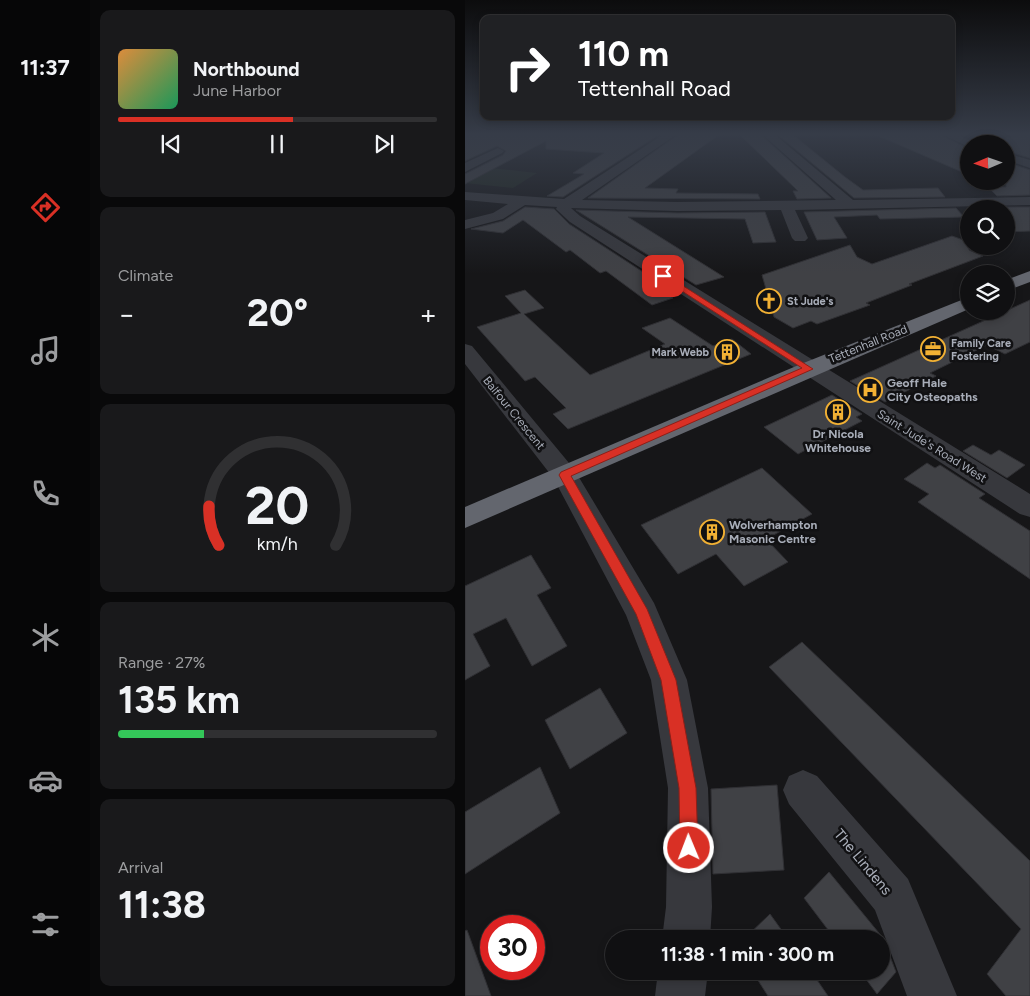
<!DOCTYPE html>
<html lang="en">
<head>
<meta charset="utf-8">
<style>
	:root { --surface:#101012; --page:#19191b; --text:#f1f3f6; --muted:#9c9d9f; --line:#303032; --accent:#d93025 }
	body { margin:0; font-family:Figtree,sans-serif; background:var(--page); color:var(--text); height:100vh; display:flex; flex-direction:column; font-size:19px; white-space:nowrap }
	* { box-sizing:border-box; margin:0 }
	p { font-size:16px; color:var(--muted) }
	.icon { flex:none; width:28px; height:28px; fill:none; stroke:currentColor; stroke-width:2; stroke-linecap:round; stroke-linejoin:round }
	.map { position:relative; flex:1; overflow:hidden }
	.sheet { display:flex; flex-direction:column; gap:10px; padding:10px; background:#09090a; width:375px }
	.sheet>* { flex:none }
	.banner { position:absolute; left:15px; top:15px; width:475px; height:105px; border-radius:10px; box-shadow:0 2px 8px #0003,0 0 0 1px var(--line); background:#202124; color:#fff; overflow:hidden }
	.needle { width:32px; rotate:268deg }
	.tools { position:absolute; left:495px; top:135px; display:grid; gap:10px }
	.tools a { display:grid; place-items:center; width:55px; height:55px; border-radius:50%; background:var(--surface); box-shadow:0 2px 8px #0003,0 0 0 1px var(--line); font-size:25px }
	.speed { position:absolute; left:15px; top:915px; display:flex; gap:10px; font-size:25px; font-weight:700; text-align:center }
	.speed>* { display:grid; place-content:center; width:65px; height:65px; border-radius:50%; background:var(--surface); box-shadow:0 2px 8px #0003,0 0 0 1px var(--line); line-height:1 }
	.speed .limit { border:8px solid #d22; background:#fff; color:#111 }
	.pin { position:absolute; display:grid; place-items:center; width:42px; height:42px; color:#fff; margin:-21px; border-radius:10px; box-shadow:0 2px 8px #0006 }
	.me { position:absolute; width:55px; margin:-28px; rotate:359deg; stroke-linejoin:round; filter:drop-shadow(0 0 4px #0008) }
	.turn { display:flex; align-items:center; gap:18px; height:105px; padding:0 15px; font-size:22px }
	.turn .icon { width:65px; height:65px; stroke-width:2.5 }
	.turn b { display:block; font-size:35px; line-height:42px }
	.big { font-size:38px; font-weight:700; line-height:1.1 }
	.sheet .tile { flex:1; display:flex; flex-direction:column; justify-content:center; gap:8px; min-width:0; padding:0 18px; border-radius:10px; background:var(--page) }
	.sheet .dial { align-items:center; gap:0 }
	.dial svg { height:130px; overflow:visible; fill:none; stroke:var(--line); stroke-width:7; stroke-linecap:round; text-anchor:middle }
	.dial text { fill:var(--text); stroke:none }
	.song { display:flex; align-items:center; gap:15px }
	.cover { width:60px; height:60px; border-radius:8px; background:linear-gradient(135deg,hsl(30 70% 55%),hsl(150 70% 35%)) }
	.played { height:5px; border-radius:2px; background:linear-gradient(90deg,var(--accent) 55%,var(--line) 55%) }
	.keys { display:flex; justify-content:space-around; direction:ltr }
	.heat { display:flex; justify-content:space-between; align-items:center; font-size:28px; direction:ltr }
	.charge { height:8px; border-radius:4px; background:linear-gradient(90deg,#34c759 27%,var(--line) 0) }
	.trip { position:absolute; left:140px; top:930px; width:285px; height:50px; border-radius:25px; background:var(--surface); box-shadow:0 2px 8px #0003,0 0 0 1px var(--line); font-weight:700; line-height:50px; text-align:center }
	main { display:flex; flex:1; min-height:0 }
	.dock { display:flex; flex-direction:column; width:90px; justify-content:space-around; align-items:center; background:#060607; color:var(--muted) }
	.dock .icon { width:35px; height:35px }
	.dock .current { color:var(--accent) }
	.dock b { font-size:22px; color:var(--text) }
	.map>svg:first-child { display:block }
</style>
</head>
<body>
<main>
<nav class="dock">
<b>11:37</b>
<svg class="icon current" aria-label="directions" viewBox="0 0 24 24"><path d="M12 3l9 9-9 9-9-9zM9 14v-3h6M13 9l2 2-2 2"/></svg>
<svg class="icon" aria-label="music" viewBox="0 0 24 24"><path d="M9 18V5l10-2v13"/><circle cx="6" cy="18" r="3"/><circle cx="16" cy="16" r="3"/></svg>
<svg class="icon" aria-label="phone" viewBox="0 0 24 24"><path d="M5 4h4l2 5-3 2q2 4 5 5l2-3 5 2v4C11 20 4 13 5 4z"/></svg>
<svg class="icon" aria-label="climate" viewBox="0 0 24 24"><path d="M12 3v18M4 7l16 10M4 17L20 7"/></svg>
<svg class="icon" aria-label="car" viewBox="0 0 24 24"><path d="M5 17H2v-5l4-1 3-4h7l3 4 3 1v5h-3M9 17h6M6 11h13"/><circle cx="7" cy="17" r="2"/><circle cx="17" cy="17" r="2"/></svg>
<svg class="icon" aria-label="filters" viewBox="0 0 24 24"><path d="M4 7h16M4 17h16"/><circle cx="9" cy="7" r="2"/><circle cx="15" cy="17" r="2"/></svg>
</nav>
<section class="sheet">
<div class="tile">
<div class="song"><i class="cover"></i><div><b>Northbound</b><p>June Harbor</p></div></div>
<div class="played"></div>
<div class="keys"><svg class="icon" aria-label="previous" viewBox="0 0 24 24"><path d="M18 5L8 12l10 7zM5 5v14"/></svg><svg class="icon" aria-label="pause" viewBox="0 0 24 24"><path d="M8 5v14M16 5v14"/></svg><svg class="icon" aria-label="next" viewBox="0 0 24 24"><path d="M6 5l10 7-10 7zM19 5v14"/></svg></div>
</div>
<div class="tile"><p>Climate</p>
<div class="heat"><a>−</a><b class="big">20°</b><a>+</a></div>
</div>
<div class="tile dial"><svg viewBox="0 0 100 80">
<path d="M14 69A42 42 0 1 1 86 69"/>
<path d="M14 69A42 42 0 0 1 8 45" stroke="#d93025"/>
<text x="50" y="56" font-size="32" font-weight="700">20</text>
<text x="50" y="72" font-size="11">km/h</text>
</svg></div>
<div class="tile"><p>Range · 27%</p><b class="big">135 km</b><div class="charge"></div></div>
<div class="tile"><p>Arrival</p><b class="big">11:38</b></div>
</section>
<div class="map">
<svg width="565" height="996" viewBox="0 0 565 996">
	<rect width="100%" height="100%" fill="#161618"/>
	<polygon fill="#1e261f" points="26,168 72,173 48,188 0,183"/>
	<g fill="#404145" stroke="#303034">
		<polygon points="0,134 13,135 195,134 98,197 82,196 119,174 108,173 139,153 81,149 81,141 0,184 0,174 38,155 41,151 32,146 0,161"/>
		<polygon points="214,134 255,134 180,188 213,189 211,193 293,194 295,199 123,198"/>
		<polygon points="274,134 295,134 366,198 332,199 328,191 333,191"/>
		<polygon points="312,134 327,134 380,177 398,190 473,188 480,197 389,198"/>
		<polygon points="409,134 474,134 504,149 504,175"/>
		<polygon points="565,134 565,158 541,151 541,137"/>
		<polygon points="541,162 565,170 565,195 532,196 523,187 541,187"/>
		<polygon points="60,207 89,209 104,224 209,292 202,294 208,298 187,305 141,271 135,273 105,250 101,252 58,220 38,233 6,229 38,221"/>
		<polygon points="541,207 565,207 565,231 541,232 541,217 546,216 541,216"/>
		<polygon points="491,208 499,217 415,219 412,215 369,217 382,238 352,240 339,212"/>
		<polygon points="111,210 212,213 300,212 311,242 288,243 280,219 163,217 259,277 231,285"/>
		<polygon points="487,236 504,242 504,250 518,256 444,284 447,285 401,303 405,305 352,324 346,321 328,328 309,317 297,275 385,245 392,257 407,264"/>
		<polygon points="60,290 79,308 59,314 125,375 200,344 177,328 205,318 248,346 267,339 286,354 103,429 88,414 101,408 70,377 60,381 12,327 56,313 40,296"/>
		<polygon points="565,300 565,342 540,354 522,345 465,373 471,376 420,402 385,381"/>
		<polygon points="367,395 397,414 391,417 397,421 333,454 299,427"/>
		<polygon points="508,445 526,455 534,450 560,465 542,478 498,451"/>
		<polygon points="462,463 470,468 475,465 520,494 514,498 565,531 565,579 453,502 464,494 439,479"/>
		<polygon points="297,468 347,514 301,539 323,562 279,586 251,554 213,574 176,525"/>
		<polygon points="66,555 86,588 72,595 102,646 67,666 41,618 8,634 25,666 0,680 0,586"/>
		<polygon points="337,642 565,861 565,996 541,996 522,974 556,929 304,667"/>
		<polygon points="135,688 162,733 105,769 80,720"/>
		<polygon points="75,767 95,813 0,874 0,812"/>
		<polygon points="312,785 319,870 248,874 246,789"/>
		<polygon points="364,872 418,938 431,972 412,994 395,971 416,971 416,939 370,939 339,898"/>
		<polygon points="305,914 323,939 279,939"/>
		<polygon points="2,930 26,996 0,996 0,931"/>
		<polygon points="287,971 346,971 363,996 303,996"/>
	</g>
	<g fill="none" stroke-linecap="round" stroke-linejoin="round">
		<g fill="#37383d" fill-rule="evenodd">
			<polygon points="199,134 212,134 117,200 212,202 371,200 297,134 309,134 388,200 565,197 565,205 330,210 343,238 340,241 330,241 327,238 316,210 212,211 106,208 115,216 565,494 565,517 555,514 105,222 91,209 92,207 60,205 38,219 0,229 0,220 28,213 43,204 0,200 0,192 99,199"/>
			<polygon points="476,134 492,134 511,144 504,144 504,147 502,146"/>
			<polygon points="33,148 39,151 37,153 0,172 0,163"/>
			<polygon points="541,153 565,160 565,168 541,160"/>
			<polygon points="0,344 7,346 109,469 189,603 222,680 243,788 247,907 245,939 197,939 201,907 203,788 186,680 161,615 89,479 0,364"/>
			<polygon points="338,770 352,776 443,879 492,996 442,996 410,910 324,804 318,790 324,776"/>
			<polygon points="193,971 243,971 240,996 190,996"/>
		</g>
		<g fill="#63666e" fill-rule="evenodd">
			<polygon points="565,271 565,282 541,291 541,280"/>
			<polygon points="504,297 504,309 0,528 0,507 336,364"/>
		</g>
	</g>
	<linearGradient id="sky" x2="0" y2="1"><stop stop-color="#0c0c0d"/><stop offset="0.49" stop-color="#363c48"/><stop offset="1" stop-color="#363c48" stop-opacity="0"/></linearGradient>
	<rect width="565" height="274" fill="url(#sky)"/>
	<polygon fill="#d93025" stroke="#8d1f18" points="198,273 348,369 106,476 182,609 211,680 231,788 233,848 230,854 224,857 217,854 215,848 214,788 196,680 171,614 94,475 96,472 337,368 195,277 194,276"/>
	<defs>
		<symbol id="church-ring" viewBox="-11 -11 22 22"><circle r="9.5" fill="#111113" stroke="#f2b134" stroke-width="1.5"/><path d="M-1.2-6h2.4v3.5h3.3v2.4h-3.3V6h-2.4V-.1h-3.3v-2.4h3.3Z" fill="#f2b134"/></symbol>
		<symbol id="office-ring" viewBox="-11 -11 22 22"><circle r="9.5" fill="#111113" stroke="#f2b134" stroke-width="1.5"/><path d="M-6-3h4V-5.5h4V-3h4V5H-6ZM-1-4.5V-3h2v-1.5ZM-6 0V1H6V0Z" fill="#f2b134"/></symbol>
		<symbol id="building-ring" viewBox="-11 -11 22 22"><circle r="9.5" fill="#111113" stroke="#f2b134" stroke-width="1.5"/><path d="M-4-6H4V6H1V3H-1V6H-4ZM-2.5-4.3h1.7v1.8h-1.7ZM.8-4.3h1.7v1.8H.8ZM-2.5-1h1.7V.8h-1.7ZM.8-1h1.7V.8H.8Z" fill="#f2b134"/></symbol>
		<symbol id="hospital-ring" viewBox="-11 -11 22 22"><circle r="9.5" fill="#111113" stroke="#f2b134" stroke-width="1.5"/><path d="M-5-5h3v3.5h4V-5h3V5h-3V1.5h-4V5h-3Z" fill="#f2b134"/></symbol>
	</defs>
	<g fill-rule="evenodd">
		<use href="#church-ring" x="290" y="287" width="28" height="28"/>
		<use href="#office-ring" x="454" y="335" width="28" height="28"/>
		<use href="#building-ring" x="248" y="338" width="28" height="28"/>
		<use href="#hospital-ring" x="391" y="376" width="28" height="28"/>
		<use href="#building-ring" x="359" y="398" width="28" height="28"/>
		<use href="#building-ring" x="233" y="518" width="28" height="28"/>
	</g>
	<g text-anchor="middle" stroke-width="5" stroke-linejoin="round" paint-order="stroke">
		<g font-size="11" font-weight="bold" fill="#a8adb8" stroke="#111113" text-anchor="start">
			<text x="322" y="305">St Jude's</text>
			<text x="486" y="347">Family Care<tspan x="486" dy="13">Fostering</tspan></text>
			<text x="244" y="356" text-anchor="end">Mark Webb</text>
		</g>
		<g font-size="12" fill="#a8adb8" stroke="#111113">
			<text transform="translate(403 344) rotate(-22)" y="4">Tettenhall Road</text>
			<text transform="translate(49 413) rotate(51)" y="4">Balfour Crescent</text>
			<text transform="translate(467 446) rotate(32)" y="4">Saint Jude's Road West</text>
		</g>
		<g font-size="12" font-weight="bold" fill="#a8adb8" stroke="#111113" text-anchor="start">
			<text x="422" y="387">Geoff Hale<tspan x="422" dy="14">City Osteopaths</tspan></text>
			<text x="373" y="438" text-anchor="middle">Dr Nicola<tspan x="373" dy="14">Whitehouse</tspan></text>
			<text x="264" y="529">Wolverhampton<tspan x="264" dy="14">Masonic Centre</tspan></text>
		</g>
		<g font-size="15" fill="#a8adb8" stroke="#111113">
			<text transform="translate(398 862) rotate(50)" y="5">The Lindens</text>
		</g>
	</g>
</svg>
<div class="tools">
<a><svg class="needle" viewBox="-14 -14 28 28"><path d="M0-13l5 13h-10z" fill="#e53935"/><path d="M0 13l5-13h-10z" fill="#9c9d9f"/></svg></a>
<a><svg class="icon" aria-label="search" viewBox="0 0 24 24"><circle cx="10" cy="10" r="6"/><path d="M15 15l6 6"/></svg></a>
<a><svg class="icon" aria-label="layers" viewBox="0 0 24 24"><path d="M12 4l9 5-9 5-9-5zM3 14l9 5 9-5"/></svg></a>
</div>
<div class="speed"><div class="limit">30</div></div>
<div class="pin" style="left:198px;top:276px;background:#d93025"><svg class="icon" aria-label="arrive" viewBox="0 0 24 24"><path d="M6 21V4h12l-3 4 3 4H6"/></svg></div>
<svg class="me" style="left:224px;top:848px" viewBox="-20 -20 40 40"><circle r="17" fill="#d93025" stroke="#fff" stroke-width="3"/><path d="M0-11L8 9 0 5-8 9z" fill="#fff"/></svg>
<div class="trip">11:38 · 1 min · 300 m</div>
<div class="banner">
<div class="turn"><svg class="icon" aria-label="right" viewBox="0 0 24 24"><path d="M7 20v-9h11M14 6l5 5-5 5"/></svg><div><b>110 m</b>Tettenhall Road</div></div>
</div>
</div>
</main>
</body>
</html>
